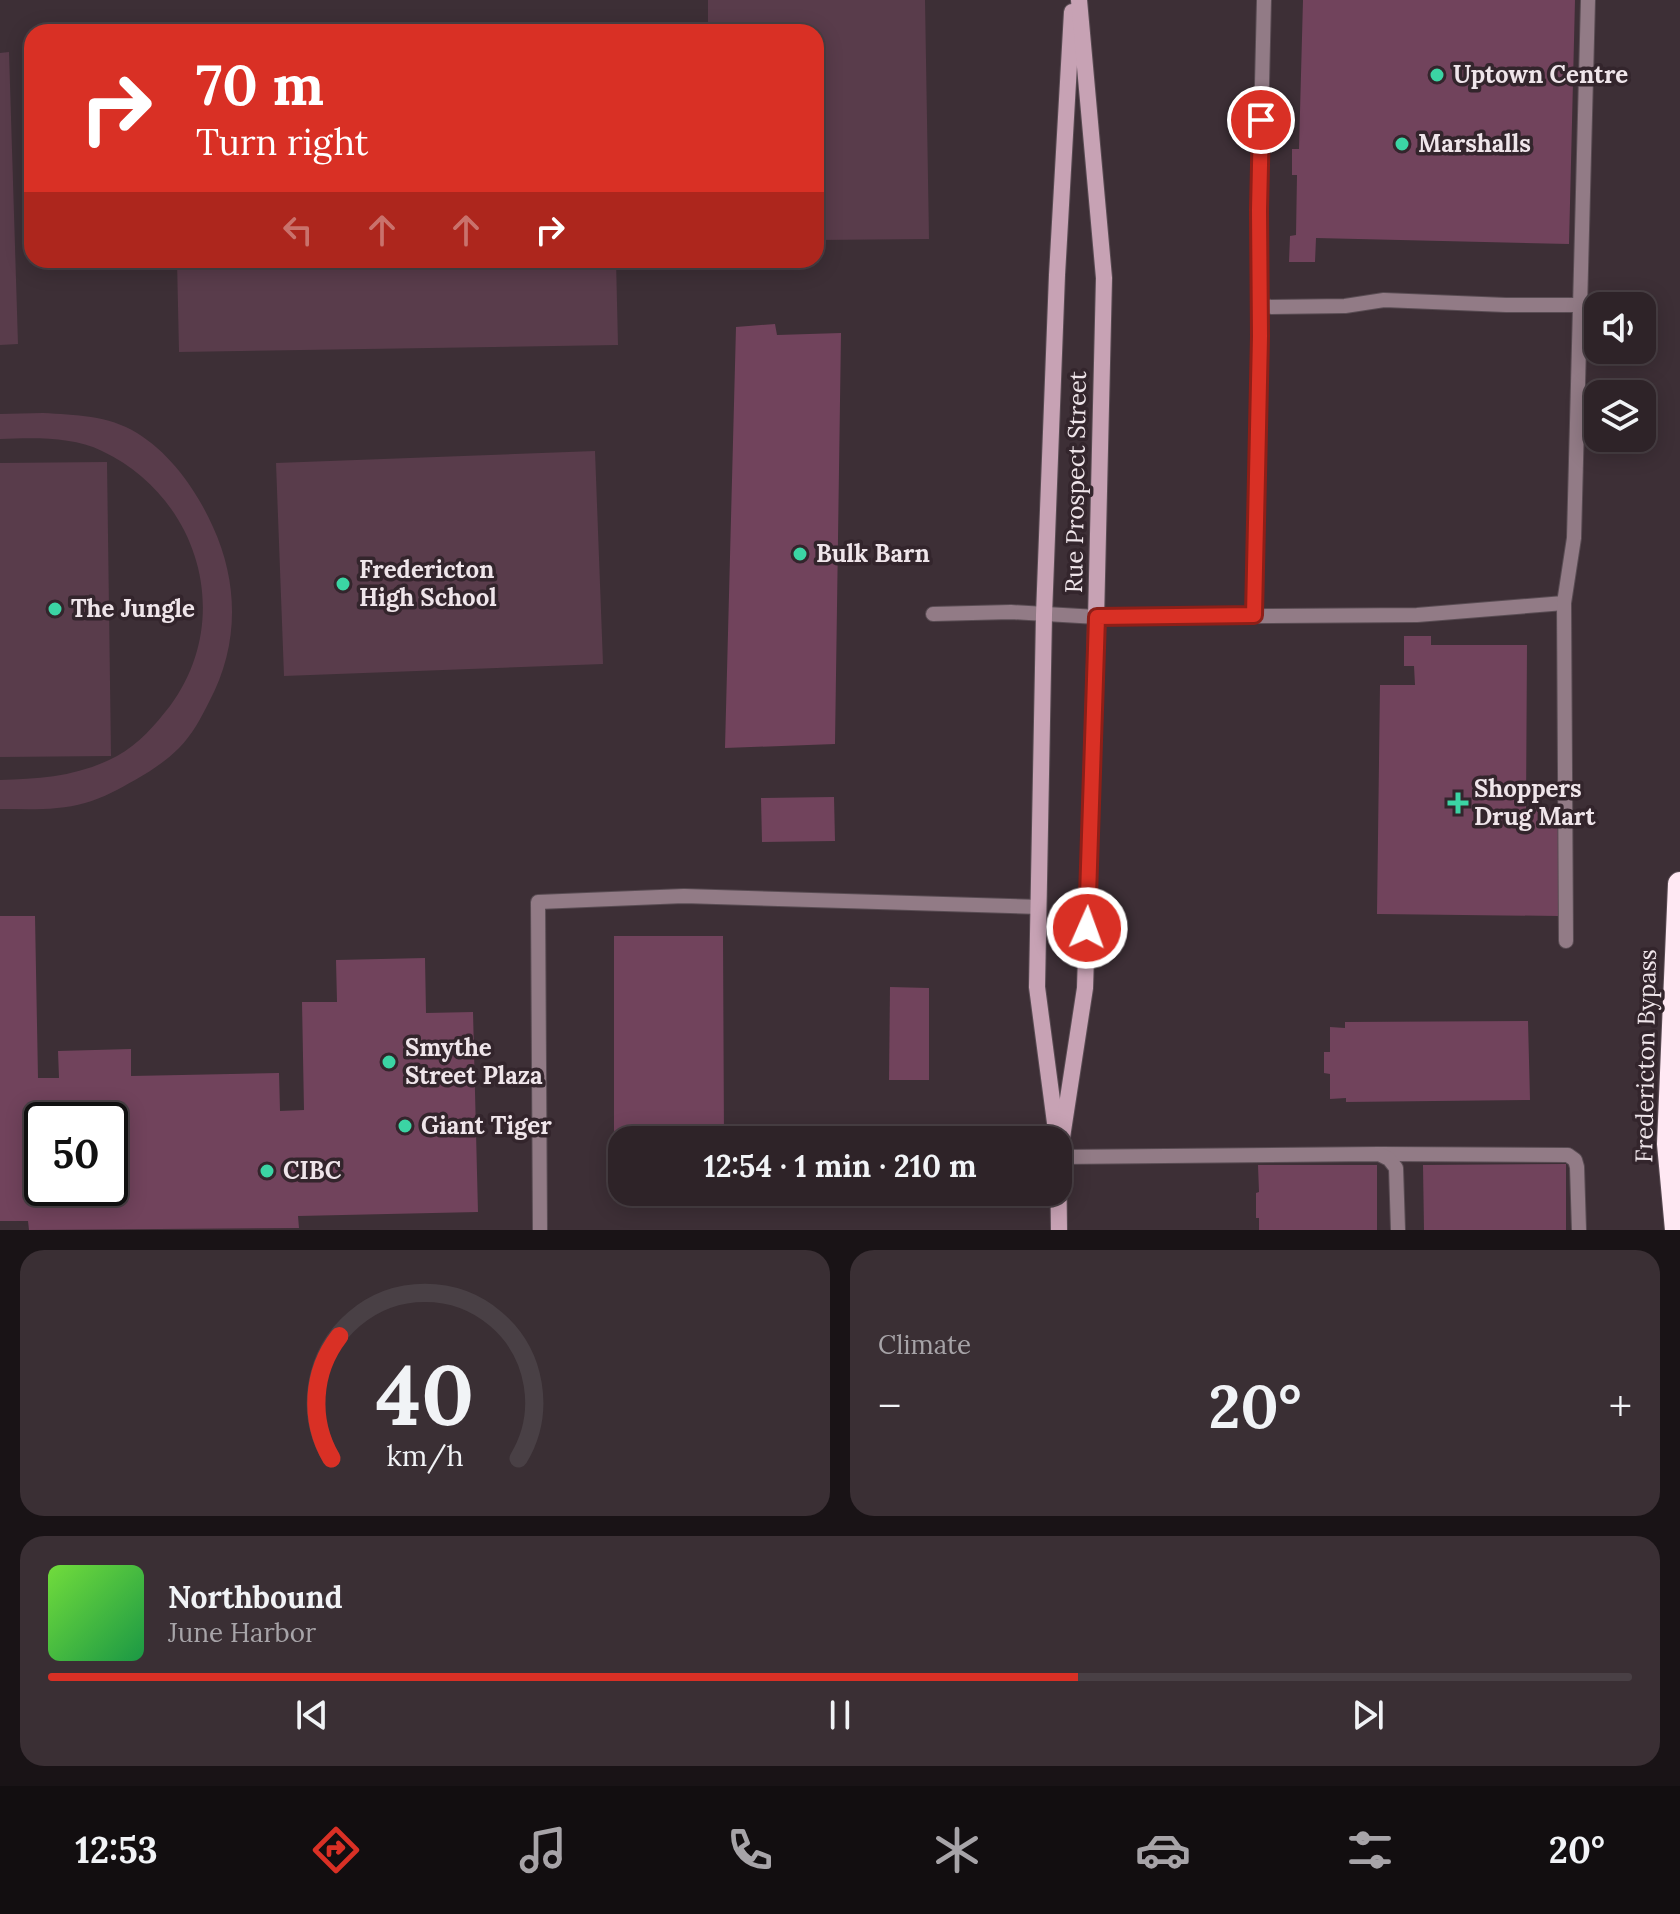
<!DOCTYPE html>
<html lang="en">
<head>
<meta charset="utf-8">
<style>
	:root { --surface:#2e2328; --page:#3a2f34; --text:#f1f3f6; --muted:#a7a4a8; --line:#494045; --accent:#d93025 }
	body { margin:0; font-family:Lora,serif; background:var(--page); color:var(--text); height:100vh; display:flex; flex-direction:column; font-size:30px; white-space:nowrap }
	* { box-sizing:border-box; margin:0 }
	p { font-size:26px; color:var(--muted) }
	.icon { flex:none; width:44px; height:44px; fill:none; stroke:currentColor; stroke-width:2; stroke-linecap:round; stroke-linejoin:round }
	.map { position:relative; height:1230px; overflow:hidden }
	.panel { display:flex; flex-direction:column; gap:20px; padding:20px; background:#191316; flex:1 }
	.panel>* { flex:none }
	.top-card { position:absolute; left:24px; top:24px; width:800px; height:244px; border-radius:24px; box-shadow:0 4px 20px #0003,0 0 0 2px var(--line); background:#d93025; color:#fff; overflow:hidden }
	.fabs { position:absolute; left:1584px; top:292px; display:grid; gap:16px }
	.fabs a { display:grid; place-items:center; width:72px; height:72px; border-radius:16px; background:var(--surface); box-shadow:0 4px 20px #0003,0 0 0 2px var(--line); font-size:40px }
	.speed { position:absolute; left:24px; top:1102px; display:flex; gap:16px; font-size:40px; font-weight:700; text-align:center }
	.speed>* { display:grid; place-content:center; width:104px; height:104px; border-radius:50%; background:var(--surface); box-shadow:0 4px 20px #0003,0 0 0 2px var(--line); line-height:1 }
	.speed .limit { border:4px solid #111; border-radius:12px; background:#fff; color:#111 }
	.pin { position:absolute; display:grid; place-items:center; width:68px; height:68px; color:#fff; margin:-34px; border:4px solid #fff; border-radius:50%; box-shadow:0 2px 8px #0007 }
	.me { position:absolute; width:88px; margin:-44px; rotate:2deg; stroke-linejoin:round; filter:drop-shadow(0 0 6px #0008) }
	.turn { display:flex; align-items:center; gap:28px; height:168px; padding:0 40px; font-size:36px }
	.turn .icon { width:104px; height:104px; stroke-width:2.5 }
	.turn b { display:block; font-size:56px; line-height:68px }
	.lanes { display:flex; align-items:center; height:76px; padding:0 40px; background:#0003; justify-content:center; gap:40px; direction:ltr }
	.lanes .off { opacity:.35 }
	.big { font-size:60px; font-weight:800; line-height:1.1 }
	.panel .widget { flex:1; display:flex; flex-direction:column; justify-content:center; gap:12px; min-width:0; padding:0 28px; border-radius:24px; background:var(--page) }
	.panel .dial { align-items:center; gap:0 }
	.dial svg { height:208px; overflow:visible; fill:none; stroke:var(--line); stroke-width:7; stroke-linecap:round; text-anchor:middle }
	.dial text { fill:var(--text); stroke:none }
	.song { display:flex; align-items:center; gap:24px }
	.cover { width:96px; height:96px; border-radius:12px; background:linear-gradient(135deg,hsl(100 70% 55%),hsl(140 70% 35%)) }
	.played { height:8px; border-radius:4px; background:linear-gradient(90deg,var(--accent) 65%,var(--line) 65%) }
	.keys { display:flex; justify-content:space-around; direction:ltr }
	.heat { display:flex; justify-content:space-between; align-items:center; font-size:44px; direction:ltr }
	.panel .tiles { flex:1; display:grid; gap:20px; grid-template-columns:1fr 1fr }
	.widget:last-child { grid-column:span 2 }
	.trip { position:absolute; left:608px; top:1126px; width:464px; height:80px; border-radius:24px; background:var(--surface); box-shadow:0 4px 20px #0003,0 0 0 2px var(--line); font-weight:800; line-height:80px; text-align:center }
	.menu { display:flex; height:128px; justify-content:space-around; align-items:center; background:#120e10; color:var(--muted) }
	.menu .icon { width:56px; height:56px }
	.menu .current { color:var(--accent) }
	.menu b { font-size:36px; color:var(--text) }
	.map>svg:first-child { display:block }
</style>
</head>
<body>
<div class="map">
<svg width="1680" height="1230" viewBox="0 0 1680 1230">
	<rect width="100%" height="100%" fill="#3d2f36"/>
	<g fill="#593c4b">
		<polygon points="708,0 925,0 929,239 816,240 816,32 708,32"/>
		<polygon points="9,52 18,344 0,345 0,53"/>
		<polygon points="177,260 616,260 618,345 179,352"/>
		<path d="M43,413C75,415 108,415 137,433C171,454 197,491 213,527C239,584 239,646 209,702C201,718 192,735 179,748C166,761 151,771 135,780C119,789 103,798 85,803C58,811 28,809 0,809V780C41,779 80,776 117,756C139,744 155,725 170,706C235,618 199,497 102,451C71,436 33,438 0,439V414Z"/>
		<polygon points="595,451 603,664 284,676 276,463"/>
		<polygon points="107,462 111,756 0,757 0,463"/>
	</g>
	<g fill="#71435c" fill-rule="evenodd">
		<polygon points="1303,0 1575,0 1569,244 1316,238 1315,262 1289,262 1290,236 1296,235 1297,175 1292,175 1292,149 1299,149"/>
		<polygon points="775,324 777,335 841,333 835,744 725,748 736,327"/>
		<polygon points="1404,636 1431,636 1431,645 1527,645 1526,808 1559,809 1558,916 1377,914 1380,685 1415,685 1414,666 1404,666"/>
		<polygon points="834,797 835,841 762,842 761,798"/>
		<path d="M0,916H35L38,1078H59L58,1051L131,1049V1076L279,1073L280,1111L304,1110L302,1002H337L336,960L425,958L426,1013L473,1012L478,1212L298,1216L299,1228L29,1230L28,1221H0ZM42,1120H110V1188H42Z"/>
		<polygon points="614,936 723,936 724,1140 622,1140 622,1183 614,1183"/>
		<polygon points="890,987 929,988 929,1080 889,1080"/>
		<polygon points="1528,1021 1530,1100 1346,1102 1346,1098 1330,1099 1330,1074 1324,1073 1324,1052 1330,1052 1330,1027 1345,1028 1345,1022"/>
		<polygon points="1566,1164 1566,1230 1424,1230 1423,1165"/>
		<polygon points="1258,1165 1377,1165 1377,1230 1259,1230 1259,1218 1256,1218 1256,1193 1259,1192"/>
		<polygon points="867,1192 966,1192 966,1202 868,1202"/>
	</g>
	<g fill="none" stroke-linecap="round" stroke-linejoin="round">
		<defs>
			<g id="lane">
				<polyline points="1260,307 1345,306 1384,300 1506,305 1581,305"/>
				<polyline points="933,614 1011,612 1097,617 1417,615 1564,603"/>
				<polyline points="1254,615 1260,307 1259,210 1264,0"/>
				<polyline points="1566,941 1564,603 1574,538 1588,0"/>
				<polyline points="1380,1154 1568,1155 1575,1160 1577,1167 1579,1230"/>
				<polyline points="1059,1157 1379,1154 1389,1159 1396,1168 1398,1230"/>
				<polyline points="540,1230 538,902 684,896 1039,907"/>
			</g>
			<g id="secondary">
				<polyline points="1057,1138 1037,987 1044,615 1057,275 1072,12"/>
				<polyline points="1058,1149 1059,1230"/>
				<polyline points="1059,1157 1085,988 1095,662 1104,278 1079,0"/>
			</g>
			<polyline id="highway" points="1677,1230 1669,1144 1680,884"/>
		</defs>
		<use href="#lane" stroke="#594c53" stroke-width="16"/>
		<use href="#secondary" stroke="#594c53" stroke-width="18"/>
		<use href="#highway" stroke="#594c53" stroke-width="26"/>
		<use href="#lane" stroke="#927b86" stroke-width="14"/>
		<use href="#secondary" stroke="#c7a2b4" stroke-width="16"/>
		<use href="#highway" stroke="#ffe8f3" stroke-width="24"/>
	</g>
	<g fill="none" stroke-linecap="round" stroke-linejoin="round">
		<defs>
			<polyline id="route" points="1087,928 1097,617 1254,615 1260,336 1259,210 1261,120"/>
		</defs>
		<use href="#route" stroke="#8d1f18" stroke-width="20"/>
		<use href="#route" stroke="#d93025" stroke-width="14"/>
	</g>
	<g fill="#3bd4a4" stroke="#33252c" stroke-width="3">
		<circle cx="1437" cy="75" r="8"/>
		<circle cx="1402" cy="144" r="8"/>
		<circle cx="800" cy="554" r="8"/>
		<circle cx="343" cy="584" r="8"/>
		<circle cx="55" cy="609" r="8"/>
		<path d="M1454 791h8v8h8v8h-8v8h-8v-8h-8v-8h8z"/>
		<circle cx="389" cy="1062" r="8"/>
		<circle cx="405" cy="1126" r="8"/>
		<circle cx="267" cy="1171" r="8"/>
	</g>
	<g text-anchor="middle" stroke-width="7" stroke-linejoin="round" paint-order="stroke">
		<g font-size="24" font-weight="bold" fill="#efe5ea" stroke="#33252c" text-anchor="start">
			<text x="1453" y="83">Uptown Centre</text>
			<text x="1418" y="152">Marshalls</text>
			<text x="816" y="562">Bulk Barn</text>
			<text x="359" y="578">Fredericton<tspan x="359" dy="28">High School</tspan></text>
			<text x="71" y="617">The Jungle</text>
			<text x="1474" y="797">Shoppers<tspan x="1474" dy="28">Drug Mart</tspan></text>
			<text x="405" y="1056">Smythe<tspan x="405" dy="28">Street Plaza</tspan></text>
			<text x="421" y="1134">Giant Tiger</text>
			<text x="283" y="1179">CIBC</text>
		</g>
		<g font-size="24" fill="#efe5ea" stroke="#33252c">
			<text transform="translate(1076 482) rotate(-89)" y="8">Rue Prospect Street</text>
			<text transform="translate(1646 1056) rotate(-89)" y="8">Fredericton Bypass</text>
		</g>
	</g>
</svg>
<div class="fabs">
<a><svg class="icon" aria-label="sound" viewBox="0 0 24 24"><path d="M4 9h4l5-4v14l-5-4H4zM17 9q2 3 0 6"/></svg></a>
<a><svg class="icon" aria-label="layers" viewBox="0 0 24 24"><path d="M12 4l9 5-9 5-9-5zM3 14l9 5 9-5"/></svg></a>
</div>
<div class="speed"><div class="limit">50</div></div>
<div class="pin" style="left:1261px;top:120px;background:#d93025"><svg class="icon" aria-label="arrive" viewBox="0 0 24 24"><path d="M6 21V4h12l-3 4 3 4H6"/></svg></div>
<svg class="me" style="left:1087px;top:928px" viewBox="-20 -20 40 40"><circle r="17" fill="#d93025" stroke="#fff" stroke-width="3"/><path d="M0-11L8 9 0 5-8 9z" fill="#fff"/></svg>
<div class="trip">12:54 · 1 min · 210 m</div>
<div class="top-card">
<div class="turn"><svg class="icon" aria-label="right" viewBox="0 0 24 24"><path d="M7 20v-9h11M14 6l5 5-5 5"/></svg><div><b>70 m</b>Turn right</div></div>
<div class="lanes"><svg class="icon off" aria-label="left" viewBox="0 0 24 24"><path d="M17 20v-9H6M10 6l-5 5 5 5"/></svg><svg class="icon off" aria-label="ahead" viewBox="0 0 24 24"><path d="M12 20V5M6 11l6-6 6 6"/></svg><svg class="icon off" aria-label="ahead" viewBox="0 0 24 24"><path d="M12 20V5M6 11l6-6 6 6"/></svg><svg class="icon" aria-label="right" viewBox="0 0 24 24"><path d="M7 20v-9h11M14 6l5 5-5 5"/></svg></div>
</div>
</div>
<section class="panel">
<div class="tiles">
<div class="widget dial"><svg viewBox="0 0 100 80">
<path d="M14 69A42 42 0 1 1 86 69"/>
<path d="M14 69A42 42 0 0 1 17 22" stroke="#d93025"/>
<text x="50" y="56" font-size="32" font-weight="700">40</text>
<text x="50" y="72" font-size="11">km/h</text>
</svg></div>
<div class="widget"><p>Climate</p>
<div class="heat"><a>−</a><b class="big">20°</b><a>+</a></div>
</div>
<div class="widget">
<div class="song"><i class="cover"></i><div><b>Northbound</b><p>June Harbor</p></div></div>
<div class="played"></div>
<div class="keys"><svg class="icon" aria-label="previous" viewBox="0 0 24 24"><path d="M18 5L8 12l10 7zM5 5v14"/></svg><svg class="icon" aria-label="pause" viewBox="0 0 24 24"><path d="M8 5v14M16 5v14"/></svg><svg class="icon" aria-label="next" viewBox="0 0 24 24"><path d="M6 5l10 7-10 7zM19 5v14"/></svg></div>
</div>
</div>
</section>
<nav class="menu">
<b>12:53</b>
<svg class="icon current" aria-label="directions" viewBox="0 0 24 24"><path d="M12 3l9 9-9 9-9-9zM9 14v-3h6M13 9l2 2-2 2"/></svg>
<svg class="icon" aria-label="music" viewBox="0 0 24 24"><path d="M9 18V5l10-2v13"/><circle cx="6" cy="18" r="3"/><circle cx="16" cy="16" r="3"/></svg>
<svg class="icon" aria-label="phone" viewBox="0 0 24 24"><path d="M5 4h4l2 5-3 2q2 4 5 5l2-3 5 2v4C11 20 4 13 5 4z"/></svg>
<svg class="icon" aria-label="climate" viewBox="0 0 24 24"><path d="M12 3v18M4 7l16 10M4 17L20 7"/></svg>
<svg class="icon" aria-label="car" viewBox="0 0 24 24"><path d="M5 17H2v-5l4-1 3-4h7l3 4 3 1v5h-3M9 17h6M6 11h13"/><circle cx="7" cy="17" r="2"/><circle cx="17" cy="17" r="2"/></svg>
<svg class="icon" aria-label="filters" viewBox="0 0 24 24"><path d="M4 7h16M4 17h16"/><circle cx="9" cy="7" r="2"/><circle cx="15" cy="17" r="2"/></svg>
<b>20°</b>
</nav>
</body>
</html>
